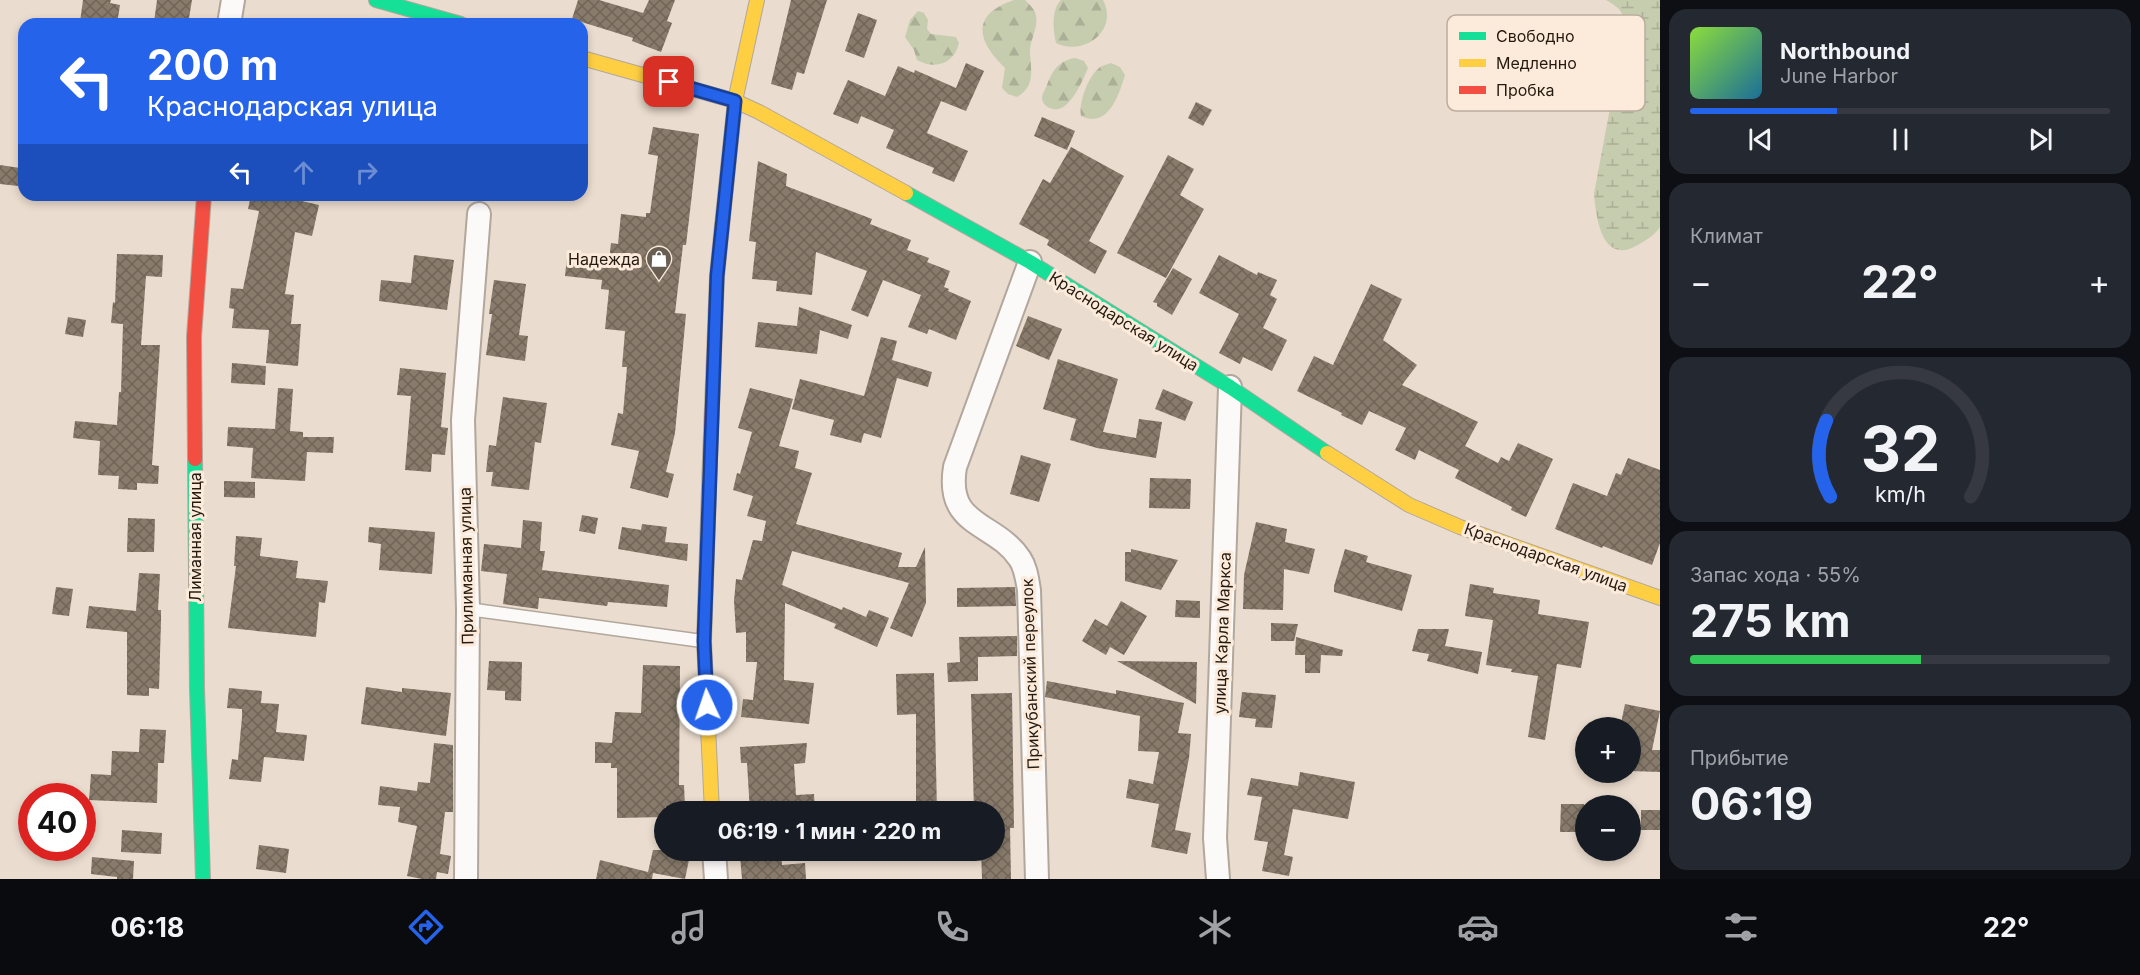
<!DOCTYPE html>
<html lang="ru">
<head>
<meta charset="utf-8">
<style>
	:root { --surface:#171b24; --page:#242831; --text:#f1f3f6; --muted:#9ea1a6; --line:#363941; --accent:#2563eb }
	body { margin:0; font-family:Inter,sans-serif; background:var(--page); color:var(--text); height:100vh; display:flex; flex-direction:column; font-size:22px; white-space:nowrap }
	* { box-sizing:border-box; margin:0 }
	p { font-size:20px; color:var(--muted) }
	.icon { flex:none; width:33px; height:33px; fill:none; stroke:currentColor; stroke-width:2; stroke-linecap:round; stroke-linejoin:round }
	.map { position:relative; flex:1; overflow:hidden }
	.panel { display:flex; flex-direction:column; gap:9px; padding:9px; background:#0d0f14; width:480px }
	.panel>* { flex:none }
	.guide { position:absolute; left:18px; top:18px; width:570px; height:183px; border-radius:18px; box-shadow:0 3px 9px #0003; background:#2563eb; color:#fff; overflow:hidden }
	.fabs { position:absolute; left:1575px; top:717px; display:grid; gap:12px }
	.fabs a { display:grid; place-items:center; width:66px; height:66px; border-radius:50%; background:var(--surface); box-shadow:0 3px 9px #0003; font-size:30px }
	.speed { position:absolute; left:18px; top:783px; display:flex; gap:12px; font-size:30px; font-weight:700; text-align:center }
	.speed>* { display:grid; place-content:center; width:78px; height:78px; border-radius:50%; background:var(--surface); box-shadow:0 3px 9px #0003; line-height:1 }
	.speed .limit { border:9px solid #d22; background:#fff; color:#111 }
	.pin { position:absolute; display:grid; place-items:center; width:51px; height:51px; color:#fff; margin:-26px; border-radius:12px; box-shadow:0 3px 9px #0006 }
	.me { position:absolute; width:66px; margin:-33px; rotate:357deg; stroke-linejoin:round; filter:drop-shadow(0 0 4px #0008) }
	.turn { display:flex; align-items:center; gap:21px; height:126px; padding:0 30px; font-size:27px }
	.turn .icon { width:78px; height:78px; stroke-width:2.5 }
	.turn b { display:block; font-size:42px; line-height:51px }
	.lanes { display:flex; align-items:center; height:57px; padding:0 30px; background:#0003; justify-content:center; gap:30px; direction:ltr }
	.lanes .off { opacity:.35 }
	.big { font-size:45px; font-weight:700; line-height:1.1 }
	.panel .card { flex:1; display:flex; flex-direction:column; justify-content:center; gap:9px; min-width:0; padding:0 21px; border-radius:18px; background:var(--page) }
	.panel .dial { align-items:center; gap:0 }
	.dial svg { height:156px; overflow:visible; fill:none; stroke:var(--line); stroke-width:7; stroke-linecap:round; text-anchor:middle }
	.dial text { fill:var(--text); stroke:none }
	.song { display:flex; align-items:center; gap:18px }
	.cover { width:72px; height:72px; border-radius:9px; background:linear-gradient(135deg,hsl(90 70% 55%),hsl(200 70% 35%)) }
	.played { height:6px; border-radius:3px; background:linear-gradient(90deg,var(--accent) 35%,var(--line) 35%) }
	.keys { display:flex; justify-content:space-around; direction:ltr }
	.heat { display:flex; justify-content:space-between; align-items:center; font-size:33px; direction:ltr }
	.charge { height:9px; border-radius:4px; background:linear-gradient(90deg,#34c759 55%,var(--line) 0) }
	.trip { position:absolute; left:654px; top:801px; width:351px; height:60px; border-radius:30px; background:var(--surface); box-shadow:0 3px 9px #0003; font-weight:700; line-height:60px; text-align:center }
	.dock { display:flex; height:96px; justify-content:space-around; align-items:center; background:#090b0e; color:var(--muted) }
	.dock .icon { width:42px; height:42px }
	.dock .on { color:var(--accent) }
	.dock b { font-size:27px; color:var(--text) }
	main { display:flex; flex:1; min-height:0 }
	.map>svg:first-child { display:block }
</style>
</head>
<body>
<main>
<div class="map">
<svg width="1660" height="879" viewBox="0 0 1660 879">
	<defs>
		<pattern id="forest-firs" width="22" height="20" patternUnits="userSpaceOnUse" patternTransform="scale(1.5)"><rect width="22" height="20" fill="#c6ccae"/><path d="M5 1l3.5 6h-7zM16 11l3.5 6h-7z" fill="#aaaf95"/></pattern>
		<pattern id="wetland-marsh" width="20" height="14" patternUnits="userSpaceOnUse" patternTransform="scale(1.5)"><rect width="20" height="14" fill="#c6ccae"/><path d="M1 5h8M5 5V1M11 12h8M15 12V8" fill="none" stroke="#aaaf95"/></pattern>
		<pattern id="building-cross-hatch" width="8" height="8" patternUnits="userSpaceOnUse" patternTransform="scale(1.5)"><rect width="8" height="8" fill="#887b6c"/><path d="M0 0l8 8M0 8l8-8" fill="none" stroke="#6f6457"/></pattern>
	</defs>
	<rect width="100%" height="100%" fill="#eadcce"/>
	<g fill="url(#forest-firs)">
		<path d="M1014,0H1025C1029,4 1035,9 1036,16C1038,27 1031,39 1030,49C1030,69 1037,85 1017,97L1008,94L1002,88L1005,68C977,41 970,15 1014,0Z"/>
		<path d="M1061,0H1103C1119,30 1084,57 1056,43C1053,30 1051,10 1061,0Z"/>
		<path d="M918,11L924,13L928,20L927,29L931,34L956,37L959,43C954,64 935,70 917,60L914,50L905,37L910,20Z"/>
		<path d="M1075,58L1084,61L1088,68C1083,80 1068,117 1050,108C1046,107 1042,102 1042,98C1042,94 1046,88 1047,85C1053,69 1059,61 1075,58Z"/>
		<path d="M1111,63L1120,67L1125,75C1119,95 1108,129 1081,116C1078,103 1089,73 1102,66C1105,65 1108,64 1111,63Z"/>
	</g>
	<path fill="url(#wetland-marsh)" d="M1606,0H1660V227C1655,235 1646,240 1638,245C1602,266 1596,218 1594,194L1624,33C1624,14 1624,10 1606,0Z"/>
	<g fill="url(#building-cross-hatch)">
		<polygon points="83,0 111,0 110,3 120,5 117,24 80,22"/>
		<polygon points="157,0 192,0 188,24 154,22"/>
		<polygon points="578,0 599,0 643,13 649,0 675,0 667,21 672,23 661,52 632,41 633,38 572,19"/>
		<polygon points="791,0 827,0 804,74 797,72 792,90 771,84"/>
		<polygon points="858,13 877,20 864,58 845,51"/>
		<polygon points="966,63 984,71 966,111 941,101 927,133 968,151 954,182 932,173 934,168 886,148 894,130 861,116 858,124 833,114 848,80 885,96 898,66 914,73 915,70 956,88"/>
		<polygon points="1196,102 1212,110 1203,126 1188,118"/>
		<polygon points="1042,117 1075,131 1067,150 1034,136"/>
		<polygon points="653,127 699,134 686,245 683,245 675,313 686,314 675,433 666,472 674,474 668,498 630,488 639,451 611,445 618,413 623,414 627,367 622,367 625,331 605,329 609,290 601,289 602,280 565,276 567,257 609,261 611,243 618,244 621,214 646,217 646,213 650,213 658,156 648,154"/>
		<polygon points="1071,147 1124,176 1089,241 1107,251 1095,274 1047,245 1049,240 1019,224 1043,179 1050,183"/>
		<polygon points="1168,155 1194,169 1180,195 1204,209 1166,278 1117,253"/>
		<polygon points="758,161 787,174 786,186 872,219 870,224 911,240 907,250 929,258 927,262 950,271 944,287 949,289 948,291 971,301 956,340 929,329 927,334 908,327 921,295 883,280 868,317 851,310 867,271 816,252 812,295 776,291 777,281 752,279 756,242 749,241"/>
		<polygon points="0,165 20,168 18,186 0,184"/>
		<polygon points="251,195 289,195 289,198 319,205 312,236 295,232 285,294 294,295 291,324 301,324 298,366 266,363 269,330 232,328 234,309 229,308 231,288 243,289 259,211 248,209"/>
		<polygon points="117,254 163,255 162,277 146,276 141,345 160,345 152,465 159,466 158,484 137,483 137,490 118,489 119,476 98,475 100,441 73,438 75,421 117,425 119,392 121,392 123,324 111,323 113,302 115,303"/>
		<polygon points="414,255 454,260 447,310 379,301 381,280 411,283"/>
		<polygon points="1219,255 1257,275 1258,272 1277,280 1270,295 1277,299 1263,328 1287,340 1272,371 1243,357 1240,364 1219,353 1239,314 1199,293"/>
		<polygon points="1173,268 1192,279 1172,315 1157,306 1157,303 1153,302"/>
		<polygon points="494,280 526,284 519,335 528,336 525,361 486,355 492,314 489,314"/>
		<polygon points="1371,284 1402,299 1383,340 1417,365 1402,385 1478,422 1465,446 1498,463 1501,457 1509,461 1518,443 1553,459 1526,517 1511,510 1512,507 1455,478 1459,470 1419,450 1415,460 1395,450 1406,428 1369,411 1362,425 1341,415 1342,413 1297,391 1314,356 1333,365"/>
		<polygon points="799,307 852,325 848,339 820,330 817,354 755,347 758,322 797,326"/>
		<polygon points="1028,316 1062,329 1049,360 1016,346"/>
		<polygon points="68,317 86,320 83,337 65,334"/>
		<polygon points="881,337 897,341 892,360 932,372 928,387 897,378 881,438 864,433 861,443 830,435 834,420 792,409 800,379 864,396"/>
		<polygon points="1058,359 1118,379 1103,432 1136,438 1139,419 1162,422 1156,458 1097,448 1070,440 1076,419 1043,409"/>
		<polygon points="232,363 266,366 265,385 231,383"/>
		<polygon points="400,368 446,373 441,427 448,428 445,455 432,454 431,472 405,470 411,396 397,395"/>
		<polygon points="278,388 293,389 290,431 303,432 303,437 334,437 333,453 307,452 305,481 251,478 253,448 227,446 228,427 275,429"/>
		<polygon points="750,388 793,399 779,446 799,451 795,468 812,473 796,524 902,553 898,567 916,567 925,547 926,603 912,637 890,628 909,583 792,551 782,585 842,610 843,607 866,617 869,610 889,618 877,647 834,628 836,624 785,603 784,680 814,683 809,724 741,717 743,699 753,700 757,662 746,662 746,632 736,633 734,601 736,579 742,580 753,540 762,541 766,521 747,516 753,496 733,490 737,473 740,474 752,432 738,428"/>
		<polygon points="1163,389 1193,402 1185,421 1155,409"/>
		<polygon points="503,397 547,403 541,443 535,442 529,490 491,486 493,472 486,472 489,445 496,446"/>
		<polygon points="1021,455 1051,464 1039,502 1010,494"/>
		<polygon points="1628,458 1660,470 1660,543 1652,565 1603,546 1602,548 1555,529 1573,483 1607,496 1616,473 1621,475"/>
		<polygon points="1150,478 1191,479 1190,509 1149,508"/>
		<polygon points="224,481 255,482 255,498 224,497"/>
		<polygon points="582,515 598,518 595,534 579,531"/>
		<polygon points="128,518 155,519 154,552 127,552"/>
		<polygon points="523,520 542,522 540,551 545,551 542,570 669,585 667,607 608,602 607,606 539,598 538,609 503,604 507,574 481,571 484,544 521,548"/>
		<polygon points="1256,522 1287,529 1285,542 1315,549 1309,574 1284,569 1283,610 1243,609 1244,575"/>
		<polygon points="642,524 667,527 665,542 688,544 687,561 618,549 622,527 641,530"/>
		<polygon points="369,527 435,532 432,574 379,570 381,544 368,542"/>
		<polygon points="236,536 262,538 260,556 298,561 296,578 328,581 325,603 319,602 316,637 228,628 236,566 234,566"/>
		<polygon points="1131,549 1178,560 1161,590 1125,581 1125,552 1131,552"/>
		<polygon points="1345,549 1368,556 1366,562 1412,575 1402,611 1334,592 1334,586"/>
		<polygon points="139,573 160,574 158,610 161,610 161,621 159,689 149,688 149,696 127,695 127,632 86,628 89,606 136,611"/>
		<polygon points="1470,584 1494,588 1493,593 1540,600 1538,614 1589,622 1581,668 1557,664 1545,740 1528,737 1538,676 1511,672 1512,669 1486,665 1493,620 1465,616"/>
		<polygon points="56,587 73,589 69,616 52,614"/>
		<polygon points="1015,587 1016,606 957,607 957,588"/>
		<polygon points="1176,600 1200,601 1200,618 1175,617"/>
		<polygon points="1121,601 1147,616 1124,655 1110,647 1106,655 1082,641 1095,619 1107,626"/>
		<polygon points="1271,623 1298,624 1294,641 1271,641"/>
		<polygon points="1418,629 1449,629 1445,646 1482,652 1478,674 1427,661 1429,654 1412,651"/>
		<polygon points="1017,636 1017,656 978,657 978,681 948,682 947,663 960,662 959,637"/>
		<polygon points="1296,637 1343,650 1342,656 1321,655 1320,673 1305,673 1305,655 1295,655"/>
		<polygon points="489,661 522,662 521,701 505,700 505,691 487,690"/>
		<polygon points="1117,661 1197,662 1196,704"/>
		<polygon points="643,665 680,666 679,785 684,785 685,807 665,807 664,817 617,818 617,768 611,768 611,763 595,763 595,742 612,743 615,712 641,713"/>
		<polygon points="934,673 937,812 916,812 916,714 897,715 896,674"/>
		<polygon points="1047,681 1116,694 1116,690 1184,703 1178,733 1191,734 1189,758 1175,830 1191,833 1187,854 1151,847 1159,804 1126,798 1129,779 1153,784 1159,752 1138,751 1140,716 1045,697"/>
		<polygon points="366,687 402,692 402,688 451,693 446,736 361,724"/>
		<polygon points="229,688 262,691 261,703 279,704 276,732 307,735 304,761 264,757 261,782 229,779 232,759 238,760 242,717 242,709 227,708"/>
		<polygon points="1242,692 1276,695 1272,728 1255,727 1256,719 1239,717"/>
		<polygon points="1012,693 1014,828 1010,828 1011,879 982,879 981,850 994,850 994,812 974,812 971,694"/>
		<polygon points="1625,704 1660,711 1652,750 1660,750 1660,772 1630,771 1630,728 1620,728"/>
		<polygon points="140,729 166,730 164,763 158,763 157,803 89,800 91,774 111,775 112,751 139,752"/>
		<polygon points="434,743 453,745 453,812 445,812 440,854 451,856 448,874 437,872 436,879 422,879 407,876 417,826 398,822 400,807 378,805 380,786 417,791 418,782 430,783"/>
		<polygon points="807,743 805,763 794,764 796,795 814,794 815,812 750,812 747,763 741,763 740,747"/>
		<polygon points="1300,772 1355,782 1348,819 1293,809 1284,855 1293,857 1289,876 1262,871 1268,842 1254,840 1262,797 1247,795 1251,778 1298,786"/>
		<polygon points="1561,804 1584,804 1584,832 1560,832"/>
		<rect x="1641" y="810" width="19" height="20"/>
		<polygon points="122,830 162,833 161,854 121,852"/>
		<polygon points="259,845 289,849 286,873 256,869"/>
		<polygon points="653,850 691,850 685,879 653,873 652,879 596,879 600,860 648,872"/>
		<polygon points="781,853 782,865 805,863 806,879 742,879 740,856"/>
		<polygon points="92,857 134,861 133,879 117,879 117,877 91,874"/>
	</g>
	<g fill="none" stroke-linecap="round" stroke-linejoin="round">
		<defs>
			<polyline id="lane" points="468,609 702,641"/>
			<g id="street">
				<polyline points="229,24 233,0"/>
				<path d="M1030,262L955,467C945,528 995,521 1020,559C1026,568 1027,579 1029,590L1037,879"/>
				<polyline points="714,850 716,879"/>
				<polyline points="466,879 468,609 463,420 479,214"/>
				<polyline points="1218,879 1215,838 1230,387"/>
			</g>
			<g id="fast">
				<polyline points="376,0 461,24"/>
				<polyline points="906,193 1030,262 1230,387 1327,453"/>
				<polyline points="195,459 197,689 203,879"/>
			</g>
			<g id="slow">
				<polyline points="582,58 735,101 759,112 906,193"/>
				<polyline points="722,226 735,101 757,0"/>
				<polyline points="1327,453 1409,505 1460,527 1660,598"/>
				<polyline points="710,459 704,641 712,812"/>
			</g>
			<g id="jam">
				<polyline points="195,459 194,337 204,195"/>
				<polyline points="710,459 717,276 722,226"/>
			</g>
		</defs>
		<use href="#lane" stroke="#b2a79c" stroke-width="15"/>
		<use href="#street" stroke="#b2a79c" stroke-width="26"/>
		<use href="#fast" stroke="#b2a79c" stroke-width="16"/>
		<use href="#slow" stroke="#b2a79c" stroke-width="16"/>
		<use href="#jam" stroke="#b2a79c" stroke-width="16"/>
		<use href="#lane" stroke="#fcfaf8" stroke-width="12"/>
		<use href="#street" stroke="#fcfaf8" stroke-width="22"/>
		<use href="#fast" stroke="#16e098" stroke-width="14"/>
		<use href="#slow" stroke="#ffcf43" stroke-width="14"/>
		<use href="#jam" stroke="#f24e42" stroke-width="14"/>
	</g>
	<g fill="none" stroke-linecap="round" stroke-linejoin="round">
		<defs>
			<polyline id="route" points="669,82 735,101 717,276 704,641 707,705"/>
		</defs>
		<use href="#route" stroke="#184099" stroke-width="15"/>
		<use href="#route" stroke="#2563eb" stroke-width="10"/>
	</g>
	<defs>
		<symbol id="shop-pin" viewBox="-11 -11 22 30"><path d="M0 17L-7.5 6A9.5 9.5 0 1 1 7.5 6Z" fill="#695e52" stroke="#fcebdb"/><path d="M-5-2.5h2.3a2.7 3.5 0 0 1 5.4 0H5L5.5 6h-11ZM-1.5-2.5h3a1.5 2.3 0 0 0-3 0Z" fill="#fff"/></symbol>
	</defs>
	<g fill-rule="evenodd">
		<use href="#shop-pin" x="644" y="244" width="30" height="40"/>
	</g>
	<g text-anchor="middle" stroke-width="6" stroke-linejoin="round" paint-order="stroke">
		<g font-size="16" fill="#241a10" stroke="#fcebdb" text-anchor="end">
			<text x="640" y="265">Надежда</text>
		</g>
		<g font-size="16" fill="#241a10" stroke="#fcebdb">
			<text transform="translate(1124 321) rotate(32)" y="6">Краснодарская улица</text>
			<text transform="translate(195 537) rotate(-90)" y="6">Лиманная улица</text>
			<text transform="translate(1546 557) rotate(20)" y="6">Краснодарская улица</text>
			<text transform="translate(466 566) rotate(-91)" y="6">Прилиманная улица</text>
			<text transform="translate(1222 633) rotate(-88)" y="6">улица Карла Маркса</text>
			<text transform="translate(1030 674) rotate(-92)" y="6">Прикубанский переулок</text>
		</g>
	</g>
	<rect x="1447" y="15" width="198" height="96" rx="9" fill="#fcebdb" stroke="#bbac9e" stroke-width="1.5"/>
	<rect x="1459" y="32" width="27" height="8" fill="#16e098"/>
	<rect x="1459" y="59" width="27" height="8" fill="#ffcf43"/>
	<rect x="1459" y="86" width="27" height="8" fill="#f24e42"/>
	<g font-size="16" fill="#241a10">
		<text x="1496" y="42">Свободно</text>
		<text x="1496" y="69">Медленно</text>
		<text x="1496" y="96">Пробка</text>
	</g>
</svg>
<div class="fabs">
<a>+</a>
<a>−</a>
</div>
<div class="speed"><div class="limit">40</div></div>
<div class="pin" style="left:669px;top:82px;background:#d93025"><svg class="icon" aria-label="arrive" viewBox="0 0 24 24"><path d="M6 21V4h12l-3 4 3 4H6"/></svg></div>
<svg class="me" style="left:707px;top:705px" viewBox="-20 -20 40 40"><circle r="17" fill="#2563eb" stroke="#fff" stroke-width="3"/><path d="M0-11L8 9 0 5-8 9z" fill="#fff"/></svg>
<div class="trip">06:19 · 1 мин · 220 m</div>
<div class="guide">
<div class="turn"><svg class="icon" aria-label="left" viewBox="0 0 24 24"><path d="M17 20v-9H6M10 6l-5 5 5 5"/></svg><div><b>200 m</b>Краснодарская улица</div></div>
<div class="lanes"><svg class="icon" aria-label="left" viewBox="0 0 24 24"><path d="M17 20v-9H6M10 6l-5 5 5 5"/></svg><svg class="icon off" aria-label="ahead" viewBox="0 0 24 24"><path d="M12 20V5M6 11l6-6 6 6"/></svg><svg class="icon off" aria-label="right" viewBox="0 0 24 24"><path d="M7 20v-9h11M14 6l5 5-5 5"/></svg></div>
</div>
</div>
<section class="panel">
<div class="card">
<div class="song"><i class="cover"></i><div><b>Northbound</b><p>June Harbor</p></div></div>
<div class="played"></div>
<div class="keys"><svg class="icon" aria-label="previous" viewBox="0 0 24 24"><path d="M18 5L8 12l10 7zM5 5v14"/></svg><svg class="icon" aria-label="pause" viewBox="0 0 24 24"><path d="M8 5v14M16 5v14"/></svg><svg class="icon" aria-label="next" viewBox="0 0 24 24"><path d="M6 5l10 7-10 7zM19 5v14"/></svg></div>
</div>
<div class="card"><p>Климат</p>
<div class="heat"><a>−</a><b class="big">22°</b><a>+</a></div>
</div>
<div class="card dial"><svg viewBox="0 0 100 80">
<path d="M14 69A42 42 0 1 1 86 69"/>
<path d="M14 69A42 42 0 0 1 12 30" stroke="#2563eb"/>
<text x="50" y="56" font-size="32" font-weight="700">32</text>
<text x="50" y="72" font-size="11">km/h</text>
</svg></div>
<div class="card"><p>Запас хода · 55%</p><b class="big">275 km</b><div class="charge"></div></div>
<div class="card"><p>Прибытие</p><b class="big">06:19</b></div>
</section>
</main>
<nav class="dock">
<b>06:18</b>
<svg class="icon on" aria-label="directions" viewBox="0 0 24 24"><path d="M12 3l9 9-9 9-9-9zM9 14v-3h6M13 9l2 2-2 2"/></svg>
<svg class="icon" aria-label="music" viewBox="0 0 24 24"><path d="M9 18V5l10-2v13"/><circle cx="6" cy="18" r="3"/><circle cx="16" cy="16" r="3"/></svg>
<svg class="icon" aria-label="phone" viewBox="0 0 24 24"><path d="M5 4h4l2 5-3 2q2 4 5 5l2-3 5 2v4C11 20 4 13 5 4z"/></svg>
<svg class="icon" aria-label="climate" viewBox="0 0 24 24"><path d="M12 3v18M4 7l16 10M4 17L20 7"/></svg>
<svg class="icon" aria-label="car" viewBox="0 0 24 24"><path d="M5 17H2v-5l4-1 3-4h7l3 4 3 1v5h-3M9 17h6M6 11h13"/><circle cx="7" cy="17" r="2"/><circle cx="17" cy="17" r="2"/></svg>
<svg class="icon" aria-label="filters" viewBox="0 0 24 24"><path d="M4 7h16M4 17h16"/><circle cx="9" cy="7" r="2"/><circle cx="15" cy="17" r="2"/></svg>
<b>22°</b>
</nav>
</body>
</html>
